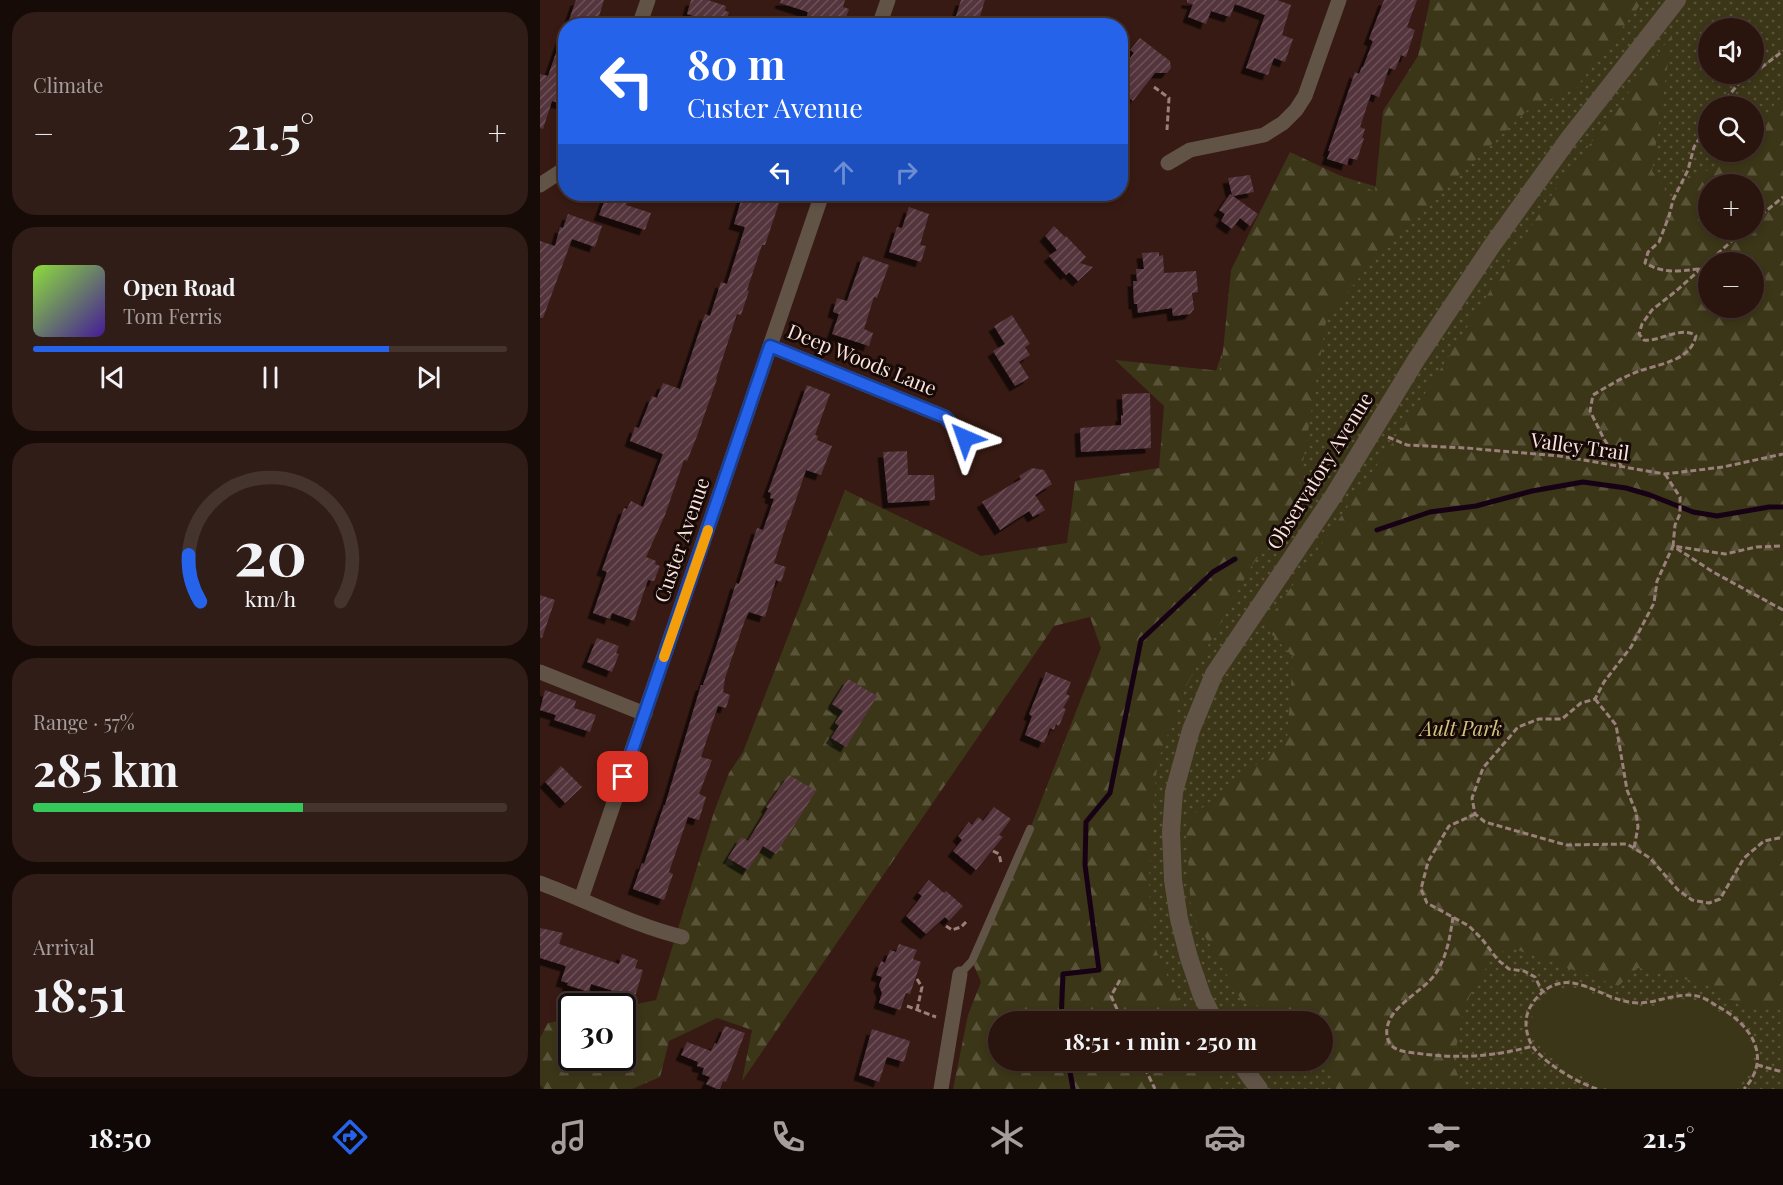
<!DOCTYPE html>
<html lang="en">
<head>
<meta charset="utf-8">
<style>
	:root { --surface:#29140e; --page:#311d17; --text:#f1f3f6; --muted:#a59e9e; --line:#45332e; --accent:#2563eb }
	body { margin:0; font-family:"Playfair Display",serif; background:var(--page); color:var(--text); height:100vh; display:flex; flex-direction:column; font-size:22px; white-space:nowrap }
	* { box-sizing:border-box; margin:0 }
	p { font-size:20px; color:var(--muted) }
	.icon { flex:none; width:33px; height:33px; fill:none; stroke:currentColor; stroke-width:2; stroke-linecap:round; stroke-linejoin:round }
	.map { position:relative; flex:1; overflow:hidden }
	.side { display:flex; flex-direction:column; gap:12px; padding:12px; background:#170b08; width:540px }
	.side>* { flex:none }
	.guide { position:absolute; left:18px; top:18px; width:570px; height:183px; border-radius:24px; box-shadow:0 3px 9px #0003,0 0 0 2px var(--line); background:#2563eb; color:#fff; overflow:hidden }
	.controls { position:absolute; left:1158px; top:18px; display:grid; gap:12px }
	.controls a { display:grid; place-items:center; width:66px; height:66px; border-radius:50%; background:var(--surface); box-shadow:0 3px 9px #0003,0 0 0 2px var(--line); font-size:30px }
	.speed { position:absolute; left:18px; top:993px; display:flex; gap:12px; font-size:30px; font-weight:700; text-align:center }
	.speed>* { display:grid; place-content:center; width:78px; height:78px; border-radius:50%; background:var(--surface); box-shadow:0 3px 9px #0003,0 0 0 2px var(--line); line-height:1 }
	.speed .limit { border:3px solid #111; border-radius:9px; background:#fff; color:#111 }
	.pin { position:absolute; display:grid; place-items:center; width:51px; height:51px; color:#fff; margin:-26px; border-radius:12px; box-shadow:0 3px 9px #0006 }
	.me { position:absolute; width:66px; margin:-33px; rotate:317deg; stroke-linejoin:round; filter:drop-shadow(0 0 4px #0008) }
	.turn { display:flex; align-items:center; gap:21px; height:126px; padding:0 30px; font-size:27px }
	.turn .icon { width:78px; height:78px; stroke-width:2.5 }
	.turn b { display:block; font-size:42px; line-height:51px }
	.lanes { display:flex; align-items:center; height:57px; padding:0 30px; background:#0003; justify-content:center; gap:30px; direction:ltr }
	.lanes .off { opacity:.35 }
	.big { font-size:45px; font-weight:700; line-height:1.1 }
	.side .tile { flex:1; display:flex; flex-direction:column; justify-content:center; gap:9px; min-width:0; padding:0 21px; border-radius:24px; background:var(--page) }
	.side .dial { align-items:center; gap:0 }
	.dial svg { height:156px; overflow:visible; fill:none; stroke:var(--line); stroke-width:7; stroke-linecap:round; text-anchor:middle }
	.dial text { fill:var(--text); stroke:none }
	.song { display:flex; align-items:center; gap:18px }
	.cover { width:72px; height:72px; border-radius:9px; background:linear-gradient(135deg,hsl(90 70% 55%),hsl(260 70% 35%)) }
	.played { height:6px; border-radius:3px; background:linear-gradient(90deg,var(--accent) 75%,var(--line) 75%) }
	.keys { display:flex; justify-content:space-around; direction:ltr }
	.heat { display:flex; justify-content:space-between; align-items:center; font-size:33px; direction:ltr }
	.charge { height:9px; border-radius:4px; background:linear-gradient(90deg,#34c759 57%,var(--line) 0) }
	.trip { position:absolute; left:448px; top:1011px; width:345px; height:60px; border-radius:30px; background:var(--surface); box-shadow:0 3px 9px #0003,0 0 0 2px var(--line); font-weight:700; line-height:60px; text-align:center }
	.dock { display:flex; height:96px; justify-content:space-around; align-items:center; background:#100806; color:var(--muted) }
	.dock .icon { width:42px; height:42px }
	.dock .active { color:var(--accent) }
	.dock b { font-size:27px; color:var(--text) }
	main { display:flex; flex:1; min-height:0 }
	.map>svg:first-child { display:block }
</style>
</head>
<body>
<main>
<section class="side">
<div class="tile"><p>Climate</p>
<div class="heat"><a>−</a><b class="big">21.5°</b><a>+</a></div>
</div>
<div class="tile">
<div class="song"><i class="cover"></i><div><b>Open Road</b><p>Tom Ferris</p></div></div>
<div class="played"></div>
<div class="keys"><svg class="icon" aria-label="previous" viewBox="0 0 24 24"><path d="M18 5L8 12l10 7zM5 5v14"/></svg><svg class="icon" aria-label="pause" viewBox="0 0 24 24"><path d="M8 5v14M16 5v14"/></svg><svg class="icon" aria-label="next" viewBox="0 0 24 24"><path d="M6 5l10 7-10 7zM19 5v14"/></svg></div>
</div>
<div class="tile dial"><svg viewBox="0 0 100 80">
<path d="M14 69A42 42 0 1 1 86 69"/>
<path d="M14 69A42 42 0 0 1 8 45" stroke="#2563eb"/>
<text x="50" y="56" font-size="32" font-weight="700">20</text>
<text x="50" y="72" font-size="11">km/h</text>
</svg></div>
<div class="tile"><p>Range · 57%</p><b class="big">285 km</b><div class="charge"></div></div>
<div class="tile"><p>Arrival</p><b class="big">18:51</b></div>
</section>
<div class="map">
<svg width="1243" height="1089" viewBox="0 0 1243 1089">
	<defs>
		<pattern id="grass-dots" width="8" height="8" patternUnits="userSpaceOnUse" patternTransform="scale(1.5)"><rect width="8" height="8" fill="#3c3618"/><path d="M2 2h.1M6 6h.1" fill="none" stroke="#595339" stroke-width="1.8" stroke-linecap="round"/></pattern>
		<pattern id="forest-firs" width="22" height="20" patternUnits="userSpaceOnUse" patternTransform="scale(1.5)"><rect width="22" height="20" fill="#3c3618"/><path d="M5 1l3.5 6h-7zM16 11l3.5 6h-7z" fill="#595339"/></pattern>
		<pattern id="building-hatch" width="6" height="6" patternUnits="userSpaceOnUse" patternTransform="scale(1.5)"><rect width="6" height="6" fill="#54343c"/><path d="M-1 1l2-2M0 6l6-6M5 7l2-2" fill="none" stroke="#6d5158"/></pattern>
		<filter id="shadow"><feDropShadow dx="-5.5" dy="5.5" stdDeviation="0" flood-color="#0009"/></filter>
	</defs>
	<rect width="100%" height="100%" fill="#371a13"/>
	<path fill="url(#grass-dots)" fill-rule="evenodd" d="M919,0H1243V1089H455L470,1061L783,1060V1022L492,1021L673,380L747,160L851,191ZM1168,28H1214V74H1168ZM1168,106H1214V152H1168ZM1168,184H1214V230H1168ZM1168,262H1214V308H1168Z"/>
	<g fill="url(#forest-firs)" fill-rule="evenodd">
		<polygon points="890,0 1104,0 1035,89 990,108 854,237 787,316 756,505 711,567 647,684 617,763 609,876 611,939 647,1021 459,1022 459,1060 666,1061 681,1089 413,1089 428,1015 441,982 432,961 490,829 561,648 550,617 514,626 202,1081 212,1030 177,1018 129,1041 120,1077 92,1089 4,1089 0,1085 0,1038 8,1023 31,1018 32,1058 82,1058 83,1007 116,1000 174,812 189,773 203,752 305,490 441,556 527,543 535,481 619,468 624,406 575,360 681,371 691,270 750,152 835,192 843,111 878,56"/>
		<path d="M1132,35L1112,171L1133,200L1153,178L1183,162L1192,152H1214V128L1243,95V1009L1202,1006L1165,984L1098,968L1078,986L972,948L953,956L924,1006L913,1065L925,1089H796L783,1054V1022L771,1021L768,1015L703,1003L651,912L646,821L747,740L753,657L724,626L865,425L1008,200ZM1168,184H1214V230H1168ZM1168,262H1214V308H1168Z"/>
	</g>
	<polygon fill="#3c3618" points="1024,988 1040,988 1070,1001 1107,1008 1142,999 1159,1001 1188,1016 1208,1035 1213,1052 1209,1073 1197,1089 1069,1089 1055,1085 1003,1052 991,1032 993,1011 1005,997"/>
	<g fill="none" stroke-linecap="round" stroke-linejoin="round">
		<g stroke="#170215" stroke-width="5">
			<polyline points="837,530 890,512 936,506 992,491 1043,482 1086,488 1110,495 1153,512 1177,516 1229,507 1243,507"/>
			<polyline points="521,1022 523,974 559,970 545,865 546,822 570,793 601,640 673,572 695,559"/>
			<polyline points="528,1060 533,1089"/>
		</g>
	</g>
	<g fill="url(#building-hatch)" filter="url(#shadow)">
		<polygon points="36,0 64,0 56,26 27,26"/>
		<polygon points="151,0 168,0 186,6 185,11 189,12 185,26 147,14"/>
		<polygon points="241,0 305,0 303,7 309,9 303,26 264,26 268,12 240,3"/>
		<polygon points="421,0 445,0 437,26 413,26"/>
		<polygon points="647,0 737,0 751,5 742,35 753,39 745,62 734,58 728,75 706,68 725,15 695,4 690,17 671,11 666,24 648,17 653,4 647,3"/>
		<polygon points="844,0 877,0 867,27 875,30 866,57 861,55 855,70 849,68 839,97 831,94 820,127 825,129 822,138 824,138 817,160 809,158 807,165 787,159 790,151 788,151 815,72 819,74 822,67 823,67 833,41 829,39"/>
		<polygon points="23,33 26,34 26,105 12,101 3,129 0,128 0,74 8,76"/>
		<polygon points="600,38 630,61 631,68 627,73 615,73 593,101 580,91 580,71 594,53 590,50"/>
		<polygon points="710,175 714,192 693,196 718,214 710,226 700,218 692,229 681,221 685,214 679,210 690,194 692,195 688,178"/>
		<polygon points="67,194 88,200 86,205 111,213 105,230 59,215"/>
		<polygon points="203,194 242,194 225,245 222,245 207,290 209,291 201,315 197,314 176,379 177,379 157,436 147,461 144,460 125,515 106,557 116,561 115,564 120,566 114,581 108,580 94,621 72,613 70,619 53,613 67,572 62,570 84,508 87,509 91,501 103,507 123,454 90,441 95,427 99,428 112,396 117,398 123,383 140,389 165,314 170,316 181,282 187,284 205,227 194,224"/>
		<polygon points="369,207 389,214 380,245 386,246 381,262 349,252 357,227 362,228"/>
		<polygon points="28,214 62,226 55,247 32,239 3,318 0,318 0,241 15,246 20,227 23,228"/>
		<polygon points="514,226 525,237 526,236 546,257 540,263 553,267 538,281 529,272 526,275 509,256 517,250 505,236"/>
		<polygon points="619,252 619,256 623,255 624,273 656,271 658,292 652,293 654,309 650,314 633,316 632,308 598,313 597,304 594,304 593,281 597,281 596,269 604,269 602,253"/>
		<polygon points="323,256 349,265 337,298 334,297 324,329 333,333 329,346 292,334 299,314 293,312 297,298 307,301"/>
		<polygon points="472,315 490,344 485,347 490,355 479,362 489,378 475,386 453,351 465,344 454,326"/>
		<polygon points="267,385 290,394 275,435 278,436 277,440 292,446 281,475 266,470 249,520 248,520 234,563 246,567 241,582 236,580 225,617 209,612 205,620 185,678 183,692 190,695 186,708 178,706 161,757 172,760 159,794 166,797 159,820 148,817 129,872 133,874 124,900 93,889 102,863 104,864 124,805 125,805 161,685 163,685 179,638 196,583 199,584 217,528 223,530 234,499 230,498 231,493 228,492"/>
		<polygon points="610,393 611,448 541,452 540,428 581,425 581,415 583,416 582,394"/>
		<polygon points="367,451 368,475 394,475 395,500 348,503 343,452"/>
		<polygon points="492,468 504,470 512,484 495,495 505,510 493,517 489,511 460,530 442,502 481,479 479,476"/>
		<polygon points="0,595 15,600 2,638 0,637"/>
		<polygon points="57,638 79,646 76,653 79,654 72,672 47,662"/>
		<polygon points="506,672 531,682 526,694 530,696 523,708 526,709 519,726 516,724 514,730 510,728 504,743 485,735 492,716 489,714"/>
		<polygon points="308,679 337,696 306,747 291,738 299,726 295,723 303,711 292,704"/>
		<polygon points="5,690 36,701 34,708 56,715 50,732 14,720 16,715 0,710"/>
		<polygon points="21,766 42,787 25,803 5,782"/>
		<polygon points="249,775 276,791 236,854 223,846 208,870 188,858 201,837 208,841 228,808 226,807"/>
		<polygon points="454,807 471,819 459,835 463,837 436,870 413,851 422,840 418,836 429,822 432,825 438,817 443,821"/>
		<polygon points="389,880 404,893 406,891 423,906 409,921 405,917 386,934 366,916 382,896 378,893"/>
		<polygon points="0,928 23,933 19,944 79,964 82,954 98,960 95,968 103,970 94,1000 76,995 77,992 51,984 49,992 27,985 28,983 21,981 26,966 0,958"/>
		<polygon points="359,944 377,950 373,959 381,962 370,994 366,993 360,1010 339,1003 342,993 339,986 342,977 336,975 341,961 345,963 350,950 356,952"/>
		<polygon points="185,1026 205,1033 186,1082 183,1081 180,1089 177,1089 166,1084 170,1077 162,1074 164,1068 157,1066 158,1062 141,1055 147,1042 171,1051 175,1043 177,1044"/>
		<polygon points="332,1029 370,1041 364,1062 347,1057 339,1082 319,1075"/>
	</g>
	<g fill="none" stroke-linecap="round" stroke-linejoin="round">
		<g stroke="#99807a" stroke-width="3" stroke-dasharray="6 3" stroke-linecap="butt">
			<polyline points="1214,73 1243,51"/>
			<polyline points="614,87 629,98 627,130"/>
			<polyline points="1180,106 1200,82 1212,74"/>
			<polyline points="1214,221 1243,197"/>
			<path d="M1159,269C1137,271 1124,274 1105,263L1108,252L1119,242L1129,216L1133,200L1148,170L1154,147L1168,124"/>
			<polyline points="848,437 867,445 926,448 1020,456 1125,474 1183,467 1243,454"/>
			<path d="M1082,467L1064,439L1050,411L1053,395C1068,386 1083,377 1099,371C1120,364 1150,361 1156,336C1142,325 1120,342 1104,340L1099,334L1102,324L1112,310L1136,291L1204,230"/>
			<polyline points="1125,474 1140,497 1140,514 1135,525 1133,546 1185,554 1216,547 1243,546"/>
			<polyline points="1243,610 1173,572 1133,546 1117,581 1114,603 1091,647 1064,682 1055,699 1041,703 1022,719 999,719 978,727 943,768 932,798 935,814 945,822 1026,845 1087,844 1110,858 1138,890 1152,900 1169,903 1180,899 1204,858 1224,841 1239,838 1243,839"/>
			<polyline points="1055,699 1076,725 1087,790 1096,812 1098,827 1094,848"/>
			<polyline points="935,814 909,826 888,862 881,889 887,903 929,926 942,939 958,960 969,969 984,971 995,977 1002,991"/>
			<polyline points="453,851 459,854 461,863"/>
			<path d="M913,917C910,937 907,956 896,973C883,993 843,1008 847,1036C849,1050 863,1052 875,1053C916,1059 953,1057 993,1046"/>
			<polyline points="406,926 412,930 421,927 426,922"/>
			<polyline points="377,979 382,987 377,1010"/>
			<polyline points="580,980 571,996 583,1022"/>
			<polyline points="367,1006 396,1017"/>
			<polyline points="601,1060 615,1089"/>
			<polyline points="1217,1065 1243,1072"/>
			<path d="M1057,1089C1038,1083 995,1059 989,1039C984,1025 985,1013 994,1001C1028,959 1059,1002 1098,1003C1118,1003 1137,992 1157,996C1163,997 1171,1002 1177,1006C1209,1023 1234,1056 1204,1089"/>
		</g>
		<polyline stroke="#615447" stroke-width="8" points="420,974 432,961 490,829"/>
		<g stroke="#615447" stroke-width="15">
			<polyline points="99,26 108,0"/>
			<polyline points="339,26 348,0"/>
			<polyline points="628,163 650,150 724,135 743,123 756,110 765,96 799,0"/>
			<polyline points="0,185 26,168"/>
			<polyline points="230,346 405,417 425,438"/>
			<polyline points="0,672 105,714"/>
			<path d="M0,883C48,901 93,925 142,937"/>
			<polyline points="41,899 282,194"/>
			<polyline points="401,1089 420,974"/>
		</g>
		<g stroke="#615447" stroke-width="18">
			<polyline points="675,1022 662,996 649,958 639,919 633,880 631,832 634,792 651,730 674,674 794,495 876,360 951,247 1030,137 1137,0"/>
			<polyline points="698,1060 719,1089"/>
		</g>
	</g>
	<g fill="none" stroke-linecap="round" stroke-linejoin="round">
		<defs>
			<polyline id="route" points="83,777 230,346 405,417 425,438"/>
		</defs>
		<use href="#route" stroke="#184099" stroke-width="15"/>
		<use href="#route" stroke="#2563eb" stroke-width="10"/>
		<polyline stroke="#f59e0b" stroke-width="10" points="124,657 168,530"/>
	</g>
	<g text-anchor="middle" stroke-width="6" stroke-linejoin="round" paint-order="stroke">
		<g font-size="20" fill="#f9e4df" stroke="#160906">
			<text transform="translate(322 360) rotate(22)" y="7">Deep Woods Lane</text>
			<text transform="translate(1040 447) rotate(8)" y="7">Valley Trail</text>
			<text transform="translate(780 471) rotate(-58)" y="7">Observatory Avenue</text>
			<text transform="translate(142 540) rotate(-71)" y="7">Custer Avenue</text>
		</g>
		<g font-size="20" font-style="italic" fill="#d2c481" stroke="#160906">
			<text x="921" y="736">Ault Park</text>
		</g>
	</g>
</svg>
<div class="controls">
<a><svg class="icon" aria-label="sound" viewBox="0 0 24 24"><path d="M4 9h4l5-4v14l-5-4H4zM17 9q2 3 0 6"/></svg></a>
<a><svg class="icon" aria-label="search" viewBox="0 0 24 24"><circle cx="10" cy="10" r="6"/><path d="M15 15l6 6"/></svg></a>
<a>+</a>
<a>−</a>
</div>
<div class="speed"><div class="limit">30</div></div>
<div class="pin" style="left:83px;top:777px;background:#d93025"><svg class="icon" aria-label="arrive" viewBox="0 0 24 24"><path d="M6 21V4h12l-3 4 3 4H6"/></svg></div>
<svg class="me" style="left:425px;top:438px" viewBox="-20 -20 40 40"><path d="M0-17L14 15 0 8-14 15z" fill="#2563eb" stroke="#fff" stroke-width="4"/></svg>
<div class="trip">18:51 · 1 min · 250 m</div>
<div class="guide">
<div class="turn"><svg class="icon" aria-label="left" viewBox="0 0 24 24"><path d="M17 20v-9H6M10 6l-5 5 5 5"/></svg><div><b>80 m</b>Custer Avenue</div></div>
<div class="lanes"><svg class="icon" aria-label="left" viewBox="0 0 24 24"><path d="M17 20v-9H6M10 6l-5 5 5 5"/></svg><svg class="icon off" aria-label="ahead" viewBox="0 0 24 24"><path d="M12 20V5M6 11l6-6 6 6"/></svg><svg class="icon off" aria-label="right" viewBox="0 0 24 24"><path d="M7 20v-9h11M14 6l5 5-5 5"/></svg></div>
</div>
</div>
</main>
<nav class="dock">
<b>18:50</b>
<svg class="icon active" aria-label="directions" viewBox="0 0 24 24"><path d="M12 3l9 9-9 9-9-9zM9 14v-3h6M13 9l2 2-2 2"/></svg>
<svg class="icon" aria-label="music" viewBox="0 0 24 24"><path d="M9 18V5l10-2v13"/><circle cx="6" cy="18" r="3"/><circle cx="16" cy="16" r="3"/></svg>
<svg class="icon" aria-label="phone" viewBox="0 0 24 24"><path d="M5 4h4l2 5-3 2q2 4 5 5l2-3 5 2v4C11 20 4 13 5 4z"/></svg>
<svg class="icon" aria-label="climate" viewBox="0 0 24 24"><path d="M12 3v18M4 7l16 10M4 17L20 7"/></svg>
<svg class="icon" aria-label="car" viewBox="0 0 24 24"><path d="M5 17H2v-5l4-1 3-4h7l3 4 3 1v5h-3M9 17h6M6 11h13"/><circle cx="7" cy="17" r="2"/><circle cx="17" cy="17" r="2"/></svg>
<svg class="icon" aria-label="filters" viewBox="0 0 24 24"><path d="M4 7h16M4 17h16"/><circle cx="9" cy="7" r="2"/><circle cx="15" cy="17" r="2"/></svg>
<b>21.5°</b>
</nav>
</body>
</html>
